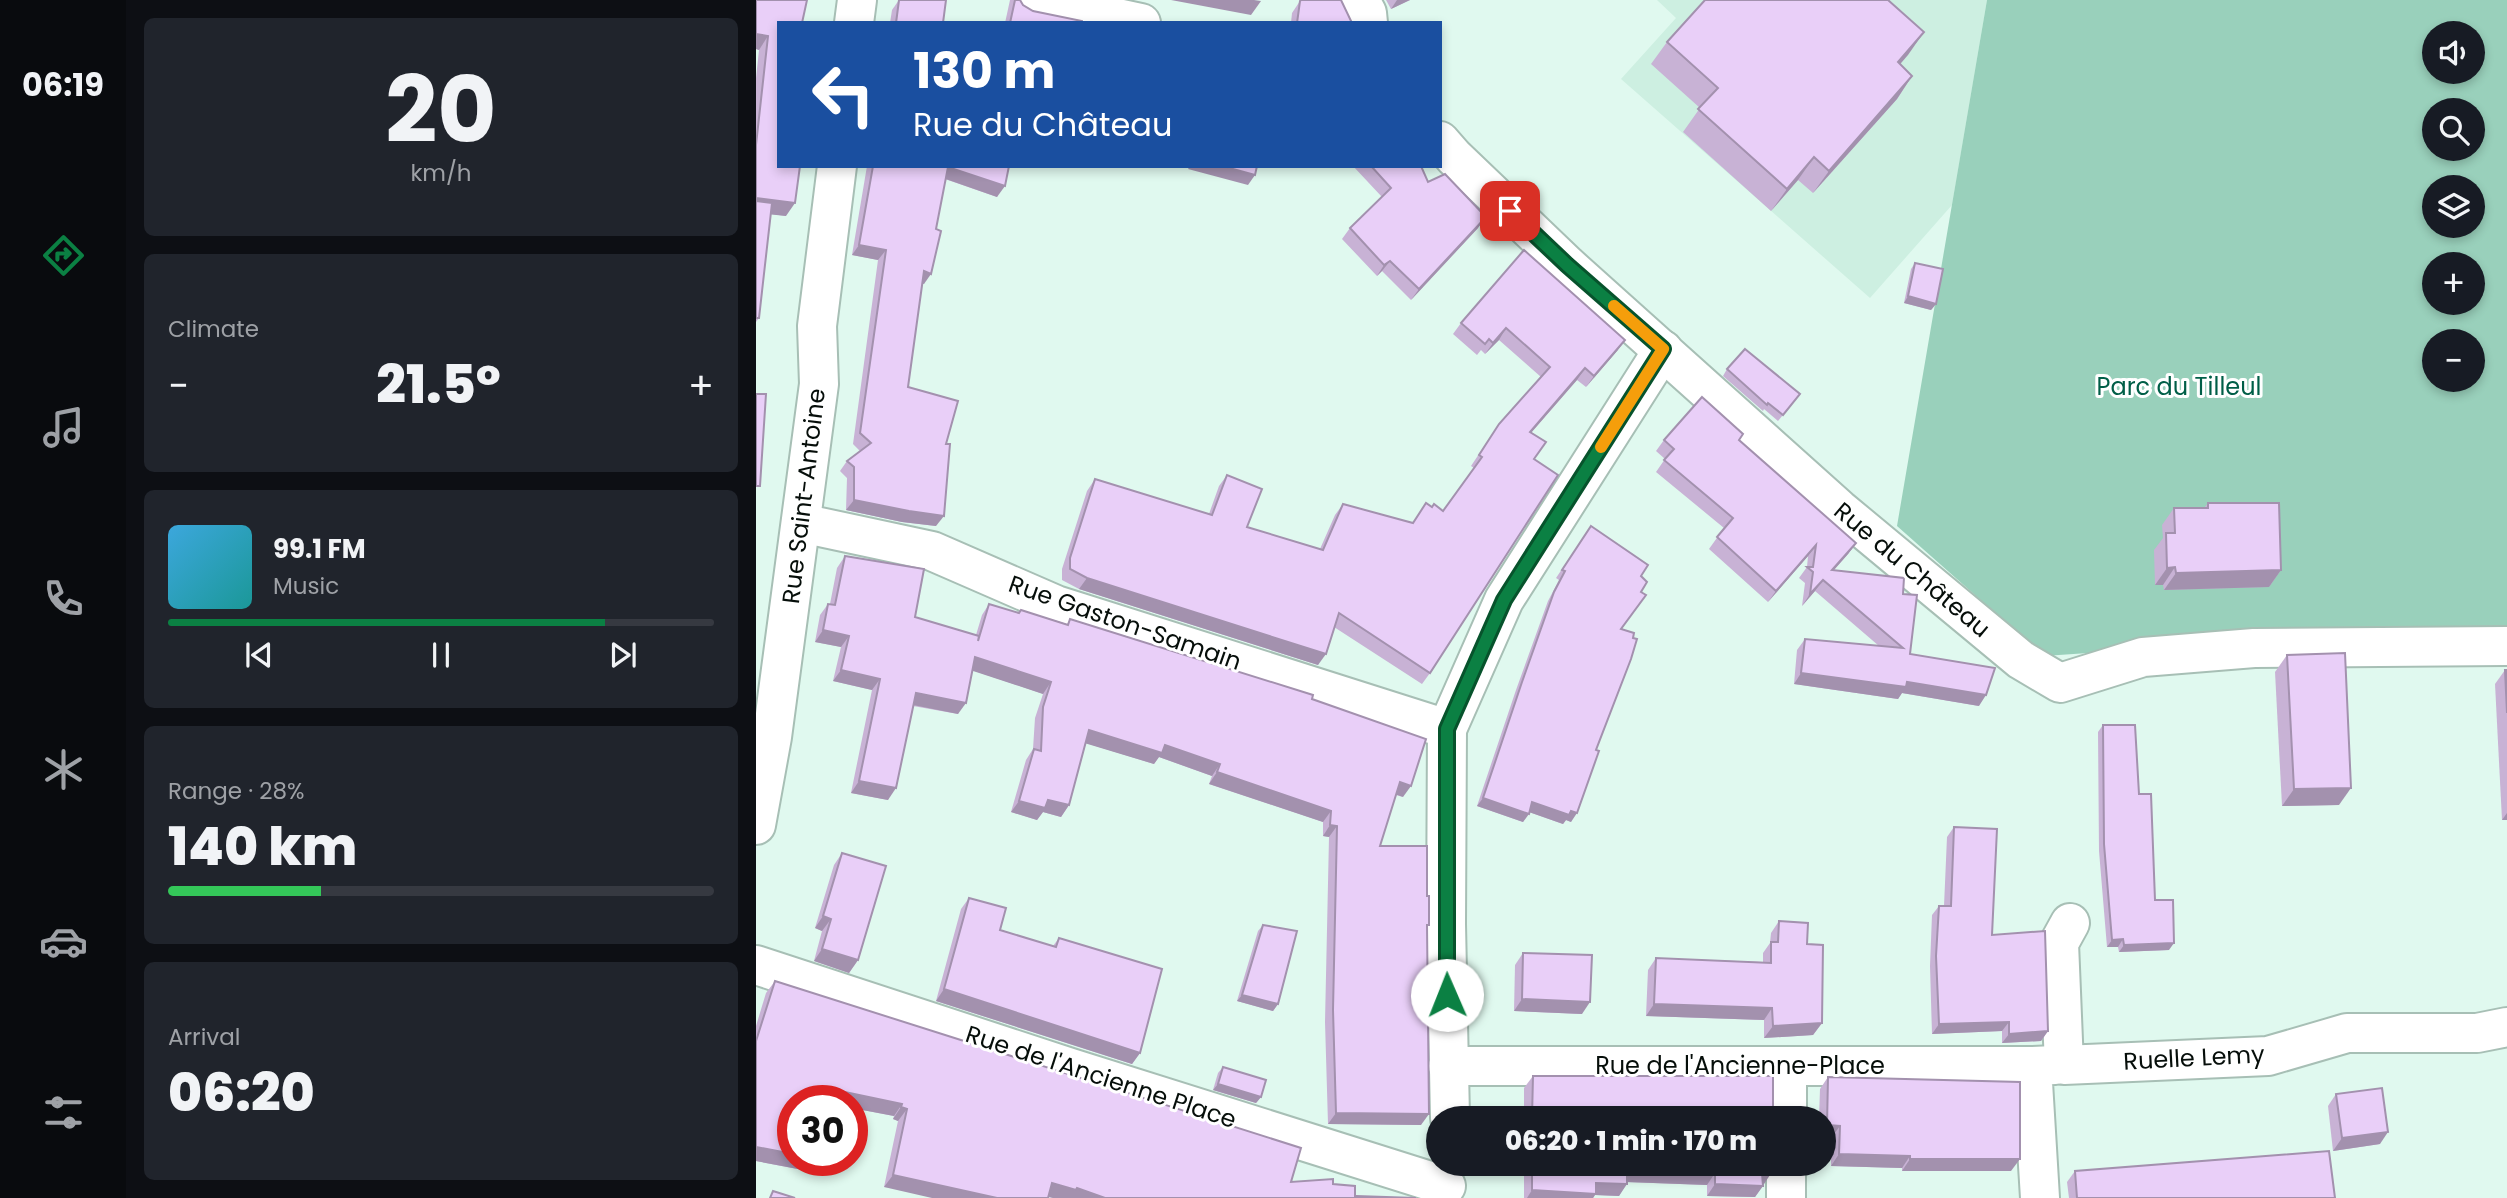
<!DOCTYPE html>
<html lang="en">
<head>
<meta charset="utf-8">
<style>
	:root { --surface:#171b24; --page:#20242c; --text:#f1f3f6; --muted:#9ea1a6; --line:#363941; --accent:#0b8043 }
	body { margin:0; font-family:Poppins,sans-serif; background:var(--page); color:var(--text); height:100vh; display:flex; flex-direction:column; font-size:26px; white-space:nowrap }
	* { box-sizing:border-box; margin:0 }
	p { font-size:23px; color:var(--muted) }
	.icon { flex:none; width:38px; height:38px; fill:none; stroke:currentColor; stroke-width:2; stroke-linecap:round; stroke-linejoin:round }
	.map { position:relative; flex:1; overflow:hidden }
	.side { display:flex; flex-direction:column; gap:18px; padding:18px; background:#0d0f14; width:630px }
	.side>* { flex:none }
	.guide { position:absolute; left:21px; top:21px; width:665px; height:147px; border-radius:0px; box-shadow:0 4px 10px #0003; background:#1a4fa0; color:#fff; overflow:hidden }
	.fabs { position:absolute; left:1666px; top:21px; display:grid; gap:14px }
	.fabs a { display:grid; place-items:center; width:63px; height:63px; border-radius:50%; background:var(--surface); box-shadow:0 4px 10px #0003; font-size:35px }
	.speed { position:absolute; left:21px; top:1085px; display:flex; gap:14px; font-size:35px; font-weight:700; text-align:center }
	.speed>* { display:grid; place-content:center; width:91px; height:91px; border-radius:50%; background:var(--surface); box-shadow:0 4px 10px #0003; line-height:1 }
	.speed .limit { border:10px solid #d22; background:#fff; color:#111 }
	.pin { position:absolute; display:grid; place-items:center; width:60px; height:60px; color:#fff; margin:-30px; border-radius:14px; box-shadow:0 4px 10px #0006 }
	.me { position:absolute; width:77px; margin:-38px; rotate:359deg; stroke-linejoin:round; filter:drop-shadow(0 0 5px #0008) }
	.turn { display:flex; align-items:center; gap:24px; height:147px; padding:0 21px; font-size:32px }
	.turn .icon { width:91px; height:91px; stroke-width:2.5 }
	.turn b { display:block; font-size:49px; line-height:60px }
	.big { font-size:52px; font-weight:800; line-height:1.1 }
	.side .card { flex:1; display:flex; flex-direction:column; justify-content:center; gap:10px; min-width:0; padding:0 24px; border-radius:10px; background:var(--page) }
	.side .dial { align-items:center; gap:0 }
	.dial b { font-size:91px; line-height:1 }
	.song { display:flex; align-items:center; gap:21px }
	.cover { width:84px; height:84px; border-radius:10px; background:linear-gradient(135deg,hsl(200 70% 55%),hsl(180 70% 35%)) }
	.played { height:7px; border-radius:4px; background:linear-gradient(90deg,var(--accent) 80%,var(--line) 80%) }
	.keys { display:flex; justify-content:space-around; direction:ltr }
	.heat { display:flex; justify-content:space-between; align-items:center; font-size:38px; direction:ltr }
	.charge { height:10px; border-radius:5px; background:linear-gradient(90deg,#34c759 28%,var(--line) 0) }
	.trip { position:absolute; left:670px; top:1106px; width:410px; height:70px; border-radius:35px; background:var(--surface); box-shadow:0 4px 10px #0003; font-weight:800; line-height:70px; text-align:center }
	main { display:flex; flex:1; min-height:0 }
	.menu { display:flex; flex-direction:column; width:126px; justify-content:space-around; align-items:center; background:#090b0e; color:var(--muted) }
	.menu .icon { width:49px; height:49px }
	.menu .active { color:var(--accent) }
	.menu b { font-size:32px; color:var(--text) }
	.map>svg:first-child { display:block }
</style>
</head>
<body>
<main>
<nav class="menu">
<b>06:19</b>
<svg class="icon active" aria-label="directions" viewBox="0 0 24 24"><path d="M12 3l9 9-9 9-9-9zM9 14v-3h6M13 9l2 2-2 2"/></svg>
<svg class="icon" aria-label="music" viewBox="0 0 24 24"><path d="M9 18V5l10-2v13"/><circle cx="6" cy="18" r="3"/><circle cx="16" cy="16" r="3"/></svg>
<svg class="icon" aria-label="phone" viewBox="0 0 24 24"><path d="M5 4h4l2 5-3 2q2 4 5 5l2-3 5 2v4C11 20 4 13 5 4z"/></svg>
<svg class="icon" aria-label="climate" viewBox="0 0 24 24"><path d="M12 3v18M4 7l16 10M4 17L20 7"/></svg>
<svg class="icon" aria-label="car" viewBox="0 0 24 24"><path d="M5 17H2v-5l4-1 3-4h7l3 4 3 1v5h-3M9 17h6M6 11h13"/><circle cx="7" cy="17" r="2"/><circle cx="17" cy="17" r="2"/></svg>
<svg class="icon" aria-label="filters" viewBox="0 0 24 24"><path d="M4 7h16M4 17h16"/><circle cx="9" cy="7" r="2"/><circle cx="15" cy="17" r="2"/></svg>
</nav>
<section class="side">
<div class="card dial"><b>20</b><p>km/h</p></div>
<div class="card"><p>Climate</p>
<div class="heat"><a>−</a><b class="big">21.5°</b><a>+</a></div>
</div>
<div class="card">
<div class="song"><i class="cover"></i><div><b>99.1 FM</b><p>Music</p></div></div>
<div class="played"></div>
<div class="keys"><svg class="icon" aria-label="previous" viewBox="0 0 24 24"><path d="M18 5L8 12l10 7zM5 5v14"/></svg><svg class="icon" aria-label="pause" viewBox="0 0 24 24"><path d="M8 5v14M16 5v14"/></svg><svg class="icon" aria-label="next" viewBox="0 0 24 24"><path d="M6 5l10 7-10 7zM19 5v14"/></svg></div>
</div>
<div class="card"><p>Range · 28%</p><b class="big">140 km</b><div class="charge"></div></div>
<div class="card"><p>Arrival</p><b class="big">06:20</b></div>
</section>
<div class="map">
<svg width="1751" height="1198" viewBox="0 0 1751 1198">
	<rect width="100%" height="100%" fill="#e0f9ef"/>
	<polygon fill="#cdefe1" points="901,0 1231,0 1196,205 1114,298 865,79 920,18"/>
	<path fill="#99d0bb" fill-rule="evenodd" d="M1231,0H1751V634L1524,640L1288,656L1141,526ZM1678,33H1717V72H1678ZM1678,110H1717V149H1678ZM1678,187H1717V226H1678ZM1678,264H1717V303H1678ZM1678,341H1717V380H1678Z"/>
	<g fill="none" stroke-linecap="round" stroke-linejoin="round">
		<defs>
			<g id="street">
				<polyline points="275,0 385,23"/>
				<polyline points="604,0 611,13 612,23"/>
				<polyline points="98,23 101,0"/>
				<polyline points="684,141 698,157 811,265 1083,509 1265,660 1304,683 1387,657 1498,648 1751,646"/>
				<polyline points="45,523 176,551 300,605 691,729"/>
				<polyline points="0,825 16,737 63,384 61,326 81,166"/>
				<polyline points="1314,923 1303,943 1308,1065 1512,1056 1591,1033 1721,1033 1751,1027"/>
				<polyline points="0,965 315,1068 690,1186"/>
				<polyline points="692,1066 1276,1066"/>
				<polyline points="694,1118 690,924 691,729 748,600 907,350"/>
				<polyline points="1031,1118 1031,1066"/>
				<polyline points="1030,1198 1030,1164"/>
				<polyline points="1284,1198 1276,1066 1299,1065"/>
			</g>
		</defs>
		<use href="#street" stroke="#a7bfb5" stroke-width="42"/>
		<use href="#street" stroke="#fff" stroke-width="38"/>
	</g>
	<g fill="#c8b2d5">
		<polygon points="0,0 23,23 30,216 15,214 3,318 0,322 0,78 3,50 0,49"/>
		<polygon points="143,0 187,23 134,23 136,10"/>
		<polygon points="254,0 264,0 267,5 277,11 326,23 249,23"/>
		<polygon points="630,0 654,0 635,9"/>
		<polygon points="544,1 596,23 535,23 536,13"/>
		<polygon points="1168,32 1144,64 1156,76 1141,99 1057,193 1042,180 1015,211 927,132 944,108 895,64 911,42"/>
		<polygon points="111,166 253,166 241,197 189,179 168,284 166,284 152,387 190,444 180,526 146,522 90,510 91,478 84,471 91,461 104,451 97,444 122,260 96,255"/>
		<polygon points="597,166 665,166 672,182 722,228 655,300 626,271 621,276 586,239 594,228 626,197"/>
		<polygon points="1159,263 1180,304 1175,310 1148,303 1155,269"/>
		<polygon points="705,323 869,340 861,351 830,387 821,380 775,433 778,459 674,673 666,684 578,627 562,665 323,589 306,580 306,569 331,491 339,479 453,514 463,486 471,475 491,527 564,549 579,515 587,504 657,523 676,507 687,511 718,468 715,466 743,424 785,377 743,340 729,354 725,350 721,355 697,334"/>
		<polygon points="971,369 1044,394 1022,421 1008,409 1007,411 967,376"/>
		<polygon points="908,440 983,440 1100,543 1092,554 1078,570 1147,594 1154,654 1223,706 1146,693 1142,699 1038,684 1041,650 1049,639 1123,646 1059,591 1046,606 1049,583 1043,578 1051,567 1052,556 1012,602 953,549 968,528 900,472 909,459 900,451"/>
		<polygon points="1452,503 1525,570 1513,587 1408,590 1407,585 1399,585 1398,550 1407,538 1406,525 1418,508 1448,508"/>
		<polygon points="835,526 885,576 885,592 866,629 840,750 815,822 810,820 807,824 773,812 767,822 721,806 760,690 792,601 803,580 800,578"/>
		<polygon points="89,556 159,617 220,635 226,615 233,604 262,613 265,610 311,624 314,619 556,699 647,797 640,795 624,846 671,928 665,1125 572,1124 569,1022 573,837 567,836 567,822 453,784 456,776 403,757 398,764 330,743 313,805 305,817 287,812 281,820 255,812 270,760 277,749 279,718 287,694 216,670 202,714 157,706 132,800 95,793 116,690 77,681 85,647 59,642 64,615 72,604 74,604 81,568"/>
		<polygon points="1531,655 1583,805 1526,806 1519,672"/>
		<polygon points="1749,670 1751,670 1751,820 1746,820 1739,684"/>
		<polygon points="1347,725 1383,794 1399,900 1413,950 1363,952 1362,947 1351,947 1343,851 1342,732"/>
		<polygon points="1198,827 1236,935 1292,1031 1285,1041 1246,1043 1246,1031 1176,1034 1174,966 1176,915 1183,906 1188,906 1191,837"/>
		<polygon points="86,853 102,960 93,973 58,961 66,931 59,928 78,865"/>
		<polygon points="213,898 244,930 297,946 303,938 384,1053 376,1064 180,1001 205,909"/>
		<polygon points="1023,921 1051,944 1066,1023 1057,1035 1008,1038 1008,1020 890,1016 892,970 900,958 1007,962 1007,953 1014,943 1015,933"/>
		<polygon points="507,925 522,1004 517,1011 481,1001 502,931"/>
		<polygon points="767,953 826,1014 758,1011 759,965"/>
		<polygon points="19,981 535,1182 577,1184 599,1198 600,1196 660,1198 297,1198 292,1197 128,1187 142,1121 137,1119 138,1116 96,1108 96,1101 37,1101 47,1170 0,1161 0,1026 10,993"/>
		<polygon points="467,1067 505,1097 500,1103 457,1090 462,1073"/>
		<polygon points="777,1076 1017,1118 768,1118 768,1088"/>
		<polygon points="1072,1077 1255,1171 1146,1171 1146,1168 1075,1166 1075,1138 1068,1138 1068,1118 1063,1118 1064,1089"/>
		<polygon points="1580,1094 1624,1144 1577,1151 1572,1106"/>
		<polygon points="768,1164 1016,1164 1008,1184 999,1197 951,1196 951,1185 871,1182 863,1196 839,1195 837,1198 768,1198"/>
		<polygon points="1319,1171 1579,1198 1313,1198 1311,1182"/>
	</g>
	<g fill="#a391ae">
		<polygon points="415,0 498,0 505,1 495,15"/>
		<polygon points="641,0 654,0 635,9"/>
		<polygon points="1168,32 1152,55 1126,85 1142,62"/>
		<polygon points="0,34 12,36 3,50 0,49"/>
		<polygon points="1156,76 1141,99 1057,193 1073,171"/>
		<polygon points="1058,157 1042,180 1015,211 1031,189"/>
		<polygon points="434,166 466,166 499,175 492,185 432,169"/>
		<polygon points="192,167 249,186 241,197 184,177"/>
		<polygon points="0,198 39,203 30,216 0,213"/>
		<polygon points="730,217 722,228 655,300 663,289"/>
		<polygon points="103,245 130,250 122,260 96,255"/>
		<polygon points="634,261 626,271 621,276 628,265"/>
		<polygon points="168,271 175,274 168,284 161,281"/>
		<polygon points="1152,296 1180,304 1175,310 1148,303"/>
		<polygon points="750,328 743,340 729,354 737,343"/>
		<polygon points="869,340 861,351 830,387 838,376"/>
		<polygon points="829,368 821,380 766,443 774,432"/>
		<polygon points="98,500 188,516 180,526 146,522 90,510"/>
		<polygon points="1100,543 1092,554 1068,581 1076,570"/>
		<polygon points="1060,545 1052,556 1012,602 1020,591"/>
		<polygon points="1419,567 1407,585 1399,585 1411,568"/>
		<polygon points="1525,570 1513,587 1408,590 1420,573"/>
		<polygon points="331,578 570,654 562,665 323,589"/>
		<polygon points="1067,580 1059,591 1046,606 1054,594"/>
		<polygon points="67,630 93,636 85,647 59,642"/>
		<polygon points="219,657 295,682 287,694 211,669"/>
		<polygon points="85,670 124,679 116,690 77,681"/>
		<polygon points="1045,673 1151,682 1230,695 1223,706 1146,693 1142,699 1038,684"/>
		<polygon points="160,693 210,703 202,714 152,704"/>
		<polygon points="333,730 409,745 464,764 456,776 403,757 398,764 325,742"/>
		<polygon points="461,772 575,811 567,822 453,784"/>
		<polygon points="103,781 140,788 132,800 95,793"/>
		<polygon points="644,782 655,786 647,797 636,793"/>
		<polygon points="1595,788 1583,805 1526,806 1538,789"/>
		<polygon points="727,798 773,814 767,822 721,806"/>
		<polygon points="292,800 313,805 305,817 287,812 281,820 255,812 263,801"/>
		<polygon points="776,802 815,811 821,813 815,822 810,820 807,824 770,811"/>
		<polygon points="1751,813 1751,820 1746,820"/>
		<polygon points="574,825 581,826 573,837 567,836"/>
		<polygon points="67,916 75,919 66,931 59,928"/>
		<polygon points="1367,939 1362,947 1351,947 1356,940"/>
		<polygon points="1418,943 1413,950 1363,952 1368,945"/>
		<polygon points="66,949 102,960 93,973 58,961"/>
		<polygon points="188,989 384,1053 376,1064 180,1001"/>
		<polygon points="486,995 522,1004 517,1011 481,1001"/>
		<polygon points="766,999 834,1002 826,1014 758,1011"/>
		<polygon points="898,1004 1016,1008 1008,1020 890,1016"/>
		<polygon points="1253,1022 1246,1031 1176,1034 1183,1024"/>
		<polygon points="1066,1023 1057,1035 1008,1038 1017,1026"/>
		<polygon points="1292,1031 1285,1041 1246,1043 1253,1034"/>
		<polygon points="462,1084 505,1097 500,1103 457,1090"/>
		<polygon points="84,1091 146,1104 138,1116 96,1108 96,1101 77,1101"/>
		<polygon points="145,1107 151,1109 142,1121 137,1119"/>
		<polygon points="580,1113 673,1114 665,1125 572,1124"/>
		<polygon points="1071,1125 1084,1126 1075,1138 1068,1138 1068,1131"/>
		<polygon points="1632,1132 1624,1144 1577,1151 1586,1138"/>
		<polygon points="0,1147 37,1154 37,1160 54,1160 47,1170 0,1161"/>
		<polygon points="1083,1154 1154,1156 1146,1168 1075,1166"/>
		<polygon points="1154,1159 1264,1159 1255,1171 1146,1171"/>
		<polygon points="878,1170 959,1173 951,1185 870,1182 871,1171"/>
		<polygon points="1016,1172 1008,1184 998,1185 1006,1173"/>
		<polygon points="137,1175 241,1198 176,1198 128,1187"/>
		<polygon points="296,1183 321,1188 349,1198 297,1198 287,1195"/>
		<polygon points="840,1183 871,1184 863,1196 839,1195 837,1198 771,1198 776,1190"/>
		<polygon points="959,1184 1007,1186 999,1197 951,1196"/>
	</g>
	<g fill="#e9cff8" stroke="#a391ae" stroke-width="2">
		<polygon points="0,0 51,0 46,23 23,23 23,166 44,166 39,203 0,198 0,145 12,36 0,34"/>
		<polygon points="143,0 190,0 187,23 140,23"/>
		<polygon points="259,0 264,0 267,5 277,11 326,21 326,23 254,23"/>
		<polygon points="545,0 585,0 596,23 541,23 544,1"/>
		<polygon points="949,0 1132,0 1168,32 1142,62 1156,76 1073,171 1058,157 1031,189 942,109 962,88 911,42"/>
		<polygon points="117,166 253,166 249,186 192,167 180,229 185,231 175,274 168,271 152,387 202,401 190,444 194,444 188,516 153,511 98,500 98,467 91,461 115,443 104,433 130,250 103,245"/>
		<polygon points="466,166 501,166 499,175"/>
		<polygon points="615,166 665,166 672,182 689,174 730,217 663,289 634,261 628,265 594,228 635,188"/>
		<polygon points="0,201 16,203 3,318 0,318"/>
		<polygon points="768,250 869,340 838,376 829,368 774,432 790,442 778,459 802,475 674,673 583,613 570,654 331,578 314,569 314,558 339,479 456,515 471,475 506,489 491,527 567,550 587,504 657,523 670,503 676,507 678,504 687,511 726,457 723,455 743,424 794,367 750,328 737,343 733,339 729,344 705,323"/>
		<polygon points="1159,263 1187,269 1180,304 1152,296"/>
		<polygon points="989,349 1044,394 1027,415 1012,403 1011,405 971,369"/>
		<polygon points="0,394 10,394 4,486 0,486"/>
		<polygon points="946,397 987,434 983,440 1100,543 1076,570 1148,578 1147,594 1161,595 1154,654 1239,668 1230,695 1151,682 1150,687 1045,673 1049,639 1147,648 1067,580 1054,594 1057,572 1051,567 1057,567 1060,545 1020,591 961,537 977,518 908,460 918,449 908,440"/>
		<polygon points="1452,503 1523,503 1525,570 1420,573 1419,567 1411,568 1410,533 1419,533 1418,508 1452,508"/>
		<polygon points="835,526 892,565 885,576 891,582 885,592 890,595 865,629 878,633 877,638 881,639 875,659 840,750 843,751 821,813 815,811 813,815 776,802 773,814 727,798 766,682 798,592 809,571 806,570"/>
		<polygon points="89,556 168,569 159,617 223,636 222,641 233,604 263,613 265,610 312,625 314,619 557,695 556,699 670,739 655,786 644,782 624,846 671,846 671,896 673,896 673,925 671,925 673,1114 580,1113 577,1010 581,826 574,825 575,811 461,772 464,764 409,745 406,753 333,730 313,805 292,800 289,808 263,801 278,749 285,751 287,707 295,682 219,657 210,703 160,693 140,788 103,781 124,679 85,670 93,636 67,630 72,604 79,605"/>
		<polygon points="1589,653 1595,788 1538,789 1531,655"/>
		<polygon points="1749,670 1751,670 1751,713"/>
		<polygon points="1347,725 1379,725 1383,794 1395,794 1399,900 1417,900 1418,943 1368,945 1367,939 1356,940 1348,844"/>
		<polygon points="1198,827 1241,829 1236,935 1289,931 1292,1031 1253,1034 1253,1022 1183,1024 1180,956 1183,906 1195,906"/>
		<polygon points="86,853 130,866 102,960 66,949 75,919 67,916"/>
		<polygon points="213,898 250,908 244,930 300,947 303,938 406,969 384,1053 188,989"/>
		<polygon points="1023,921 1052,923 1051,944 1067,945 1066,1023 1017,1026 1016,1008 898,1004 900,958 1015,963 1015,942 1022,942"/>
		<polygon points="507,925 541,931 522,1004 486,995"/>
		<polygon points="767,953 836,955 834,1002 766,999"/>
		<polygon points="19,981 545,1148 535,1182 577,1179 577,1184 599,1186 599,1198 349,1198 321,1188 320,1190 296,1183 292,1198 241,1198 137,1175 151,1109 145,1107 146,1104 84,1091 84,1101 37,1101 37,1154 0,1147 0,1041"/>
		<polygon points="467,1067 510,1080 505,1097 462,1084"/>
		<polygon points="777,1076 1017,1076 1017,1118 776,1118"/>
		<polygon points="1072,1077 1264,1082 1264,1159 1154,1159 1154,1156 1083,1154 1084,1126 1071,1125"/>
		<polygon points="1626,1088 1632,1132 1586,1138 1580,1094"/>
		<polygon points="1573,1151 1579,1198 1321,1198 1319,1171"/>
		<polygon points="776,1164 1016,1164 1016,1172 1006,1173 1007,1186 959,1184 959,1173 878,1170 871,1171 871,1184 840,1183 840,1194 776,1190"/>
		<polygon points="17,1191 39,1198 14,1198"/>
		<polygon points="600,1196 660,1198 600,1198"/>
	</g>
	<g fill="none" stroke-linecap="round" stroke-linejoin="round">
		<defs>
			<polyline id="route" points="691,995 691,729 748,600 907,349 811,265 754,211"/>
		</defs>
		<use href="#route" stroke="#07532c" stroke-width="18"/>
		<use href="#route" stroke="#0b8043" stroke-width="12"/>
		<polyline stroke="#f59e0b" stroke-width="12" points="845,447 907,349 858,306"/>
	</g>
	<g text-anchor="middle" stroke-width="6" stroke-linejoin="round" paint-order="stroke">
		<g font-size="24" fill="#005e47" stroke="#fff">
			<text x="1423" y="395">Parc du Tilleul</text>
		</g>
		<g font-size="24" fill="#060e0a" stroke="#fff">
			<text transform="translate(48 496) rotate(-83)" y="8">Rue Saint-Antoine</text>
			<text transform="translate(1156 570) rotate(40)" y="8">Rue du Château</text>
			<text transform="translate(369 623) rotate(19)" y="8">Rue Gaston-Samain</text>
			<text transform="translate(1438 1058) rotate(-3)" y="8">Ruelle Lemy</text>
			<text x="984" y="1074">Rue de l'Ancienne-Place</text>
			<text transform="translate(345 1077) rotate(18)" y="8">Rue de l'Ancienne Place</text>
		</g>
	</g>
</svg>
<div class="fabs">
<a><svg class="icon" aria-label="sound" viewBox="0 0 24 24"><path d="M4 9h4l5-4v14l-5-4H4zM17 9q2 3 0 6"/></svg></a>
<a><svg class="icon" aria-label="search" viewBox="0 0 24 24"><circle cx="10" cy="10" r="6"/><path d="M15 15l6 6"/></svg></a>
<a><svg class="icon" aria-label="layers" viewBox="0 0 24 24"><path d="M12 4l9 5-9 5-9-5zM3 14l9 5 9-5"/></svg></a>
<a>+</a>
<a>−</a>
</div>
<div class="speed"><div class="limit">30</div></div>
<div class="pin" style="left:754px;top:211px;background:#d93025"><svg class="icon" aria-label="arrive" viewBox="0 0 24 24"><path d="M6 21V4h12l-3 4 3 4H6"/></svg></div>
<svg class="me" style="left:691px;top:995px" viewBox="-20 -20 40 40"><circle r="19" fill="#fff"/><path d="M0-13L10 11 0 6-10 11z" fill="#0b8043"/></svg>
<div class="trip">06:20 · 1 min · 170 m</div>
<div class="guide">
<div class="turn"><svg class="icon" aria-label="left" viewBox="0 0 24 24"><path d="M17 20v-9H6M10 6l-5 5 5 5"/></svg><div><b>130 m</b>Rue du Château</div></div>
</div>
</div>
</main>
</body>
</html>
